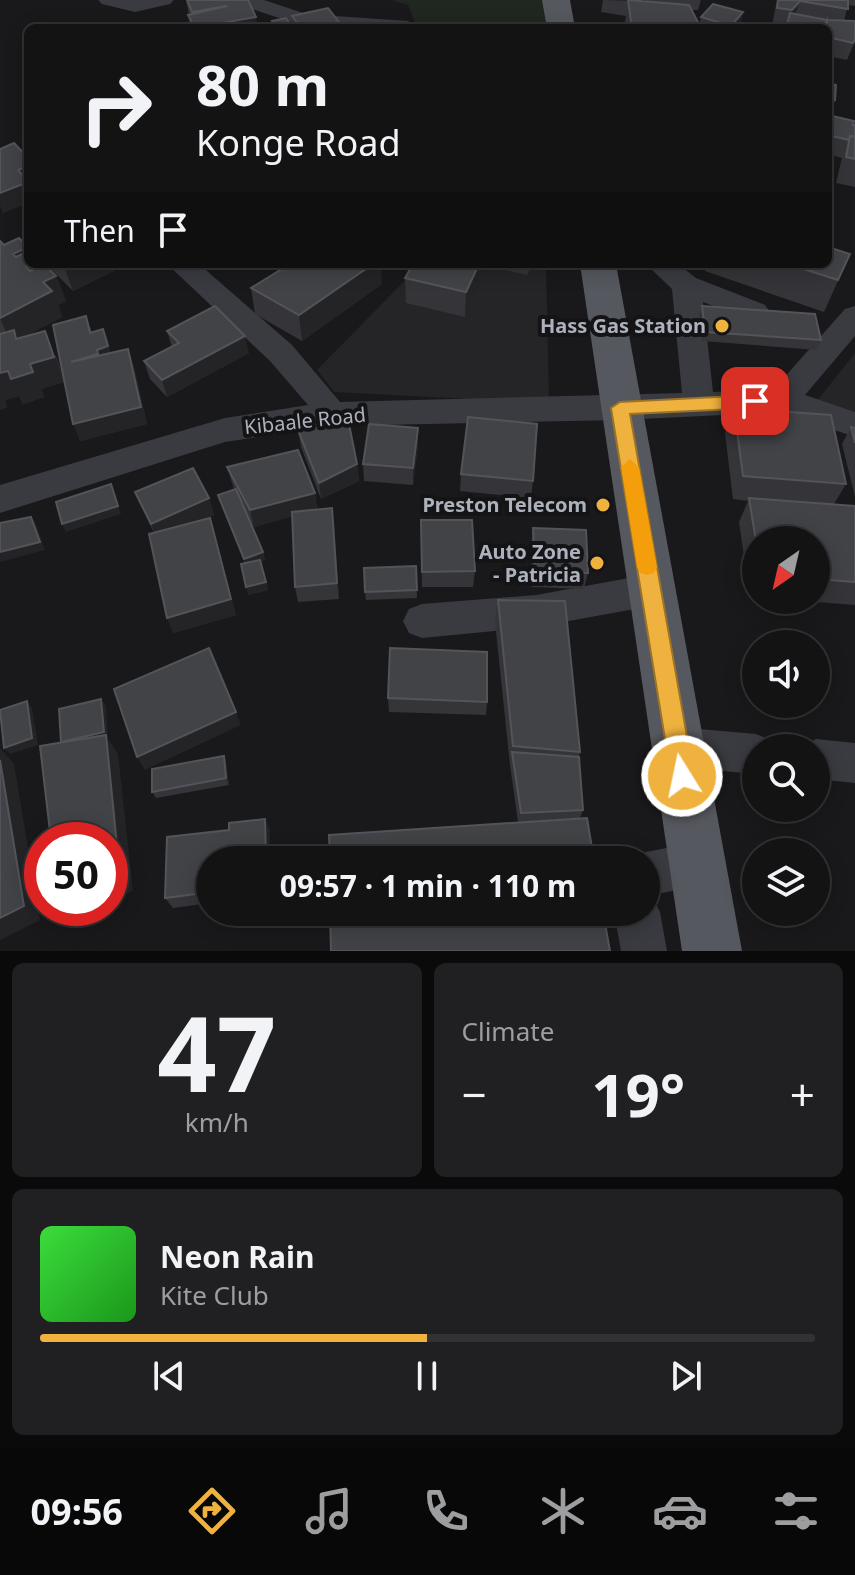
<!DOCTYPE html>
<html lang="en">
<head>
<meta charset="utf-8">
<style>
	:root { --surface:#131314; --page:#202022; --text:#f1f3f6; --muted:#9d9ea0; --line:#323234; --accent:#efb23e }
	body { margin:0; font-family:"Noto Sans",sans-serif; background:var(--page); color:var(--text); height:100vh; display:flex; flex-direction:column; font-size:30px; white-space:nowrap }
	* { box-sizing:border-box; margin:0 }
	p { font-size:26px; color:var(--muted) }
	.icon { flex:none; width:44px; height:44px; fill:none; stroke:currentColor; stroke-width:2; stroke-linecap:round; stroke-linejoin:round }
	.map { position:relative; height:951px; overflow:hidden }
	.side { display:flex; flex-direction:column; gap:12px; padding:12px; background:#0a0a0b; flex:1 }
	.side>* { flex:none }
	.guide { position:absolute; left:24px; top:24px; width:808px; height:244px; border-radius:12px; box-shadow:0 4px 20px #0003,0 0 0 2px var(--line); background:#131314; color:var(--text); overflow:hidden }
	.needle { width:52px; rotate:214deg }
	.controls { position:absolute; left:742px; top:526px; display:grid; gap:16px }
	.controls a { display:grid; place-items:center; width:88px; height:88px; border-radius:50%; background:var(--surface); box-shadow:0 4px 20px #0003,0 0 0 2px var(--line); font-size:40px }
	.speed { position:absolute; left:24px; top:822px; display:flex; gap:16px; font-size:40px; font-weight:700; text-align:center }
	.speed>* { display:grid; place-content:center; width:104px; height:104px; border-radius:50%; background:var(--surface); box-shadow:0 4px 20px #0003,0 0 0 2px var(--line); line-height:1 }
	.speed .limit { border:12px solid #d22; background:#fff; color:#111 }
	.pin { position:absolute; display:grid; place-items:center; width:68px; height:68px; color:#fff; margin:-34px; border-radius:16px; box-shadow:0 4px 12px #0006 }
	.me { position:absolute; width:88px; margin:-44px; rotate:350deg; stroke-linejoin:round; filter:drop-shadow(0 0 6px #0008) }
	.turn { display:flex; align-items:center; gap:28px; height:168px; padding:0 40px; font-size:36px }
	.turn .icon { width:104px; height:104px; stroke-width:2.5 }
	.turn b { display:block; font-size:56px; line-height:68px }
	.then { display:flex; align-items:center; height:76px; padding:0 40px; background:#0003; gap:16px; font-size:30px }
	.big { font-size:60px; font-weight:700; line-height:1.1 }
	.side .tile { flex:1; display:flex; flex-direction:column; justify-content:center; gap:12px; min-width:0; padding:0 28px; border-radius:12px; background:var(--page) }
	.side .dial { align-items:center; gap:0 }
	.dial b { font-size:104px; line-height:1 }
	.song { display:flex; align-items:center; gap:24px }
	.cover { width:96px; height:96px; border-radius:12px; background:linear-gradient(135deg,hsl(120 70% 55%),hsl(120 70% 35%)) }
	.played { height:8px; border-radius:4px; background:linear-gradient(90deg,var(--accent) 50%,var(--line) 50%) }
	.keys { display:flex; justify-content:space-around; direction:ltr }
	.heat { display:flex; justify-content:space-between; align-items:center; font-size:44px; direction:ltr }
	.side .tiles { flex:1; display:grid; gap:12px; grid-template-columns:1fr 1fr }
	.tile:last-child { grid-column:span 2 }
	.trip { position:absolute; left:196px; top:846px; width:464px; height:80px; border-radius:40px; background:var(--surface); box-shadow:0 4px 20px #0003,0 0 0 2px var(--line); font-weight:700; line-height:80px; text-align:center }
	.dock { display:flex; height:128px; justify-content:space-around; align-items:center; background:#080808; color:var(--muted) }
	.dock .icon { width:56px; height:56px }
	.dock .on { color:var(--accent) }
	.dock b { font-size:36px; color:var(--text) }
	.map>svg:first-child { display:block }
</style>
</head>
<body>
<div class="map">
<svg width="855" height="951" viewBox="0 0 855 951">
	<rect width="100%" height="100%" fill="#19191b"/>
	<g fill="#252528">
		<polygon points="421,264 546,264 549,403 334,392 317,370"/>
		<polygon points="855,353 855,420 813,406"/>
	</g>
	<polygon fill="#1f2720" points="392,0 550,0 555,28 426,28 415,22 408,5"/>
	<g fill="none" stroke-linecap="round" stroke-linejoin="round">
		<g fill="#3a3b40" fill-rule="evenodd">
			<polygon points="98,0 174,0 170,4 135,12 102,4"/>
			<polygon points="232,0 264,0 306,14 408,21 419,28 304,26 236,4"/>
			<polygon points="167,264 199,264 292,345 340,402 682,393 672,289 646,264 678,264 696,278 765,305 770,312 765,319 755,322 703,302 713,392 774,389 845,309 855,306 855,336 805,395 855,412 855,437 782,412 620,420 331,426 225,442 0,513 0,485 225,418 308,405 270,361"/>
			<polygon points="651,574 664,579 670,590 664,601 651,606 536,627 422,638 409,633 403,621 409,609 422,604 536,595"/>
			<polygon points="677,727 756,734 771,740 774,748 756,748 756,774 677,767 662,761 656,747 662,733"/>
			<polygon points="816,739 855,743 855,783 816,779 816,748 800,748"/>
			<polygon points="697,842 713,848 719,864 713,880 697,886 652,895 660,912 667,951 621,951 614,912 646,912 646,860 630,858 646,852"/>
		</g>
		<g fill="#56585f" fill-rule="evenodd">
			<polygon points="542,0 570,0 575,28 547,28"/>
			<polygon points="580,264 616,264 742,951 682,951"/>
		</g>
	</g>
	<g fill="#353539">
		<polygon points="186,0 248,0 258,28 190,28 188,15 189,15"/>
		<polygon points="603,0 646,1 646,0 701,0 698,10 692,10 699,25 701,17 743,12 741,21 734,28 706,28 700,26 701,28 624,28 626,16 601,12"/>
		<polygon points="777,0 855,0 855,6 848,5 844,21 855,41 847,60 828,56 828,28 785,28 772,25"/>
		<polygon points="292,16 340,28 293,28"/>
		<polygon points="828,83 835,100 832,109 828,108"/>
		<polygon points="828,115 855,125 855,187 836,183 842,158 828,154"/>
		<polygon points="0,241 28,264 56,276 66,301 58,305 62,317 24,337 56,356 64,379 86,316 92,332 111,353 128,349 134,367 147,424 80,441 64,382 41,389 44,397 23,404 19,396 5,400 7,407 0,410 1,334 0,333"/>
		<polygon points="850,254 824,312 705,271 707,264 828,264"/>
		<polygon points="46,264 128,264 73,291"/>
		<polygon points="413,264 532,264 527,275 489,266 465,317 406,303 405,278"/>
		<polygon points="382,284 302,341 255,314 251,288"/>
		<polygon points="702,306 821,340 817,350 702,341 699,315"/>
		<polygon points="167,331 249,353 167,397 150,379 144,361 172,347"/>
		<polygon points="734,408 846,484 834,504 855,506 855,605 790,600 816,600 816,540 756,540 756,598 750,597 739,522 748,501 733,499 725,433"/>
		<polygon points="851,427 855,428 855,497 842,444"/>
		<polygon points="418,428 418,445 413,485 364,481 363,464"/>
		<polygon points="298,430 357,464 359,481 321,499 301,447"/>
		<polygon points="227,467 315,493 317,509 334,524 339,599 298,602 295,587 292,516 254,527 247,514 263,552 265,560 261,561 268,590 248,595 245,563 218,495 234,489"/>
		<polygon points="461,474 533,481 531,498 460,491"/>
		<polygon points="135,492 209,498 214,515 200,521 210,518 236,615 173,633 154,533"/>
		<polygon points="421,520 475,571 473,587 422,587"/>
		<polygon points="533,528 588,573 584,589 532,587 531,545"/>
		<polygon points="416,566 417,598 366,600 365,592"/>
		<polygon points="498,600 580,752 579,757 583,810 580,818 518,822 510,765 495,622"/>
		<polygon points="388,698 487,702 486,715 389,712"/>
		<polygon points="224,756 226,763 229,785 156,798 152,792"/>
		<polygon points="265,819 270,831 210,860 210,903 173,908 165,898 229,830"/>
		<polygon points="227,912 271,912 271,916 232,920"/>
	</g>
	<g fill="#242427">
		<polygon points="800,1 794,18 787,27 792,10"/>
		<polygon points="227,6 256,17 258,28 195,28 192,12"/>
		<polygon points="743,12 741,21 734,28 730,28"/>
		<polygon points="339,22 340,28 333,28 332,24"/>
		<polygon points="28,166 28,203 3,213 0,206 0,193 18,170"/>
		<polygon points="28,247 28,264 43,264 56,276 66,301 58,305 62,317 11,344 0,318 13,254"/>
		<polygon points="67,264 128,264 73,291 64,266"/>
		<polygon points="373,264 381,264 382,284 302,341 299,315"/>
		<polygon points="479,264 489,264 489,266 465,317 466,292"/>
		<polygon points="103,329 115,364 71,362 97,350"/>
		<polygon points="45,331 65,382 41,389 44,397 23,404 19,396 5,400 7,407 0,410 0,373 30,364"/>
		<polygon points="245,336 249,353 167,397 162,380"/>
		<polygon points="128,349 134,367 147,424 80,441 73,424"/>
		<polygon points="418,428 418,445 413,485 413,468"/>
		<polygon points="357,464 359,481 321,499 319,483"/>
		<polygon points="111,484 121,514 66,532 62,524"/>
		<polygon points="315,493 317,510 254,527 250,510"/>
		<polygon points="209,498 214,515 157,540 151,524"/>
		<polygon points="332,508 334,524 339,599 337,583"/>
		<polygon points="31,517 36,525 45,550 0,562 0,552"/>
		<polygon points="210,518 236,615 173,633 167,618"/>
		<polygon points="263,552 265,560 247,567 244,559"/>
		<polygon points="266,582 268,590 248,595 246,587"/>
		<polygon points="101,699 106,706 108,739 118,754 133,891 110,900 110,880 61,742"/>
		<polygon points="27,701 32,708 38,745 10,754 4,748"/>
		<polygon points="236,712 241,725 145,770 137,757"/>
		<polygon points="0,748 14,764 40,920 0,940"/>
		<polygon points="224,756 226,763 229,785 226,778"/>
		<polygon points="265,819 270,831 270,860 266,860"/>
		<polygon points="65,908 91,908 73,915"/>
	</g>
	<g fill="#424347" stroke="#525459" stroke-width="2">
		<polygon points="187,0 248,0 256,17 195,28 188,15 227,6 192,12"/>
		<polygon points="628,0 689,5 701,28 632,28"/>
		<polygon points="778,0 848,0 848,9 800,1 792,10 777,8"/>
		<polygon points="713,4 743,12 731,26 701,17"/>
		<polygon points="328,8 339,22 332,24 336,28 301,28 292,16"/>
		<polygon points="790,13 827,20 855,21 855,39 853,43 828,37 827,20 823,28 786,28"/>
		<polygon points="286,18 293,28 277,28 272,21"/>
		<polygon points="401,23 412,28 390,28"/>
		<polygon points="828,83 836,85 835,100 828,99"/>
		<polygon points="828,115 854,121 853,125 855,125 855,137 850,136 849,140 828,135"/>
		<polygon points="850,136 855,137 855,159 846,157"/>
		<polygon points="14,143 28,158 28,166 18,170 28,182 0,193 0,149"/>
		<polygon points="19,238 28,247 13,254 16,257 28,251 28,264 31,264 26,266 30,271 44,264 56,276 43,282 52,291 0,318 0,241 4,245"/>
		<polygon points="828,247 850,254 838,280 788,264 828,264"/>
		<polygon points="290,264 373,264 299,315 251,288"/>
		<polygon points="413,264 479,264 466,292 405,278"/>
		<polygon points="215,306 245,336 162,380 144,361 179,343 167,331"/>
		<polygon points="702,306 815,314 821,340 705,332"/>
		<polygon points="86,316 90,333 103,329 108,346 97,350 98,354 71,362 128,349 141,407 73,424 53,325"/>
		<polygon points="14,330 16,339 45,331 54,357 30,364 33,372 11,379 8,371 0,373 0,334"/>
		<polygon points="734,408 831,415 846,484 743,476"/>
		<polygon points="468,417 537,424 533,481 461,474"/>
		<polygon points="349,424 357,464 319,483 298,430"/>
		<polygon points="369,424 418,428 413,468 363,464"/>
		<polygon points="851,427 855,428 855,443"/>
		<polygon points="298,450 315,493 250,510 227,467"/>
		<polygon points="193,468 209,498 151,524 135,492"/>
		<polygon points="111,484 118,506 62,524 56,502"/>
		<polygon points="236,489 263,552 244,559 218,495"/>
		<polygon points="749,498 855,506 855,582 816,579 816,540 756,540 756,542"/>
		<polygon points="332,508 337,583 295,587 292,512"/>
		<polygon points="31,517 40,542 0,552 0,523"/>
		<polygon points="210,518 231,599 167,618 149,534"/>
		<polygon points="421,520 472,520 475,571 422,572"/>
		<polygon points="533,528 586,530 588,573 535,571"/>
		<polygon points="260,560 266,582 246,587 241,564"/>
		<polygon points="416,566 417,590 365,592 364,568"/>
		<polygon points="498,600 565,601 580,752 513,746"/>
		<polygon points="209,648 236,712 137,757 114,689"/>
		<polygon points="390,648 487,652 487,702 388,698"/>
		<polygon points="101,699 104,732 61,742 59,709"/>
		<polygon points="27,701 32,738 4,748 0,710"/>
		<polygon points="106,735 120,876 110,880 110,840 51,840 40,746"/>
		<polygon points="512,752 579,757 583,810 521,813"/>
		<polygon points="224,756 226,778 152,792 152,769"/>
		<polygon points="0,760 24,906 0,918"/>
		<polygon points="587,818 594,860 330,860 329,835"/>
		<polygon points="265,819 266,860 210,860 210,892 165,898 167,837 229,830 229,823"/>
		<polygon points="330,912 603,912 610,951 331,951"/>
	</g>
	<polygon fill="#efb23e" stroke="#9b7428" stroke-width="2" points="755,395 763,401 755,408 630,414 694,776 690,784 682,787 674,784 671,776 611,408 620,402"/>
	<polygon fill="#f59e0b" points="630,459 639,467 657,567 654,573 647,575 640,573 637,567 621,467"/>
	<g fill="#efb23e" stroke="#141416" stroke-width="3">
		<circle cx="722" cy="326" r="8"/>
		<circle cx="603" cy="505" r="8"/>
		<circle cx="597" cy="563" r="8"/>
	</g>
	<g text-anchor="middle" stroke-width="8" stroke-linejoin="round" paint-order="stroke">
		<g font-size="20" font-weight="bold" fill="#acb1bb" stroke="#141416" text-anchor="end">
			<text x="706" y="333">Hass Gas Station</text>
			<text x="587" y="512">Preston Telecom</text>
			<text x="581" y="559">Auto Zone<tspan x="581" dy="23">- Patricia</tspan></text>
		</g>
		<g font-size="20" fill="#acb1bb" stroke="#141416">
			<text transform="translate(305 421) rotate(-6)" y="7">Kibaale Road</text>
		</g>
	</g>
</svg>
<div class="controls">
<a><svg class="needle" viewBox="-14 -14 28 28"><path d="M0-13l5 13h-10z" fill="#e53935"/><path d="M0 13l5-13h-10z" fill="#9d9ea0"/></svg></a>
<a><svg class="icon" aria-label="sound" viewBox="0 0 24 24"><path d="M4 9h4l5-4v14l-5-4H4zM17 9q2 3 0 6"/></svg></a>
<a><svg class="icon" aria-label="search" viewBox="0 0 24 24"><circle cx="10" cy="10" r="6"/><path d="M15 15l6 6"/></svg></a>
<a><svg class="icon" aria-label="layers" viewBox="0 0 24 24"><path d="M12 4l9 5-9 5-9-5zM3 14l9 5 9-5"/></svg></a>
</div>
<div class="speed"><div class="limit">50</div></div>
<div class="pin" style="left:755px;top:401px;background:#d93025"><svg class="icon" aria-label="arrive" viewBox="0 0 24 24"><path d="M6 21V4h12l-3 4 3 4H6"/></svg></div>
<svg class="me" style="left:682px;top:776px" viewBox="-20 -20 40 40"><circle r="17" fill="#efb23e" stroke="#fff" stroke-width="3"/><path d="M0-11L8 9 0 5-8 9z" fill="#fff"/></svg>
<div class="trip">09:57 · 1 min · 110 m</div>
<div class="guide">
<div class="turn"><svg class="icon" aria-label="right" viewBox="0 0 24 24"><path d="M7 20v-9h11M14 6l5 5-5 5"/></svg><div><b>80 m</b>Konge Road</div></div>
<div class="then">Then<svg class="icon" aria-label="arrive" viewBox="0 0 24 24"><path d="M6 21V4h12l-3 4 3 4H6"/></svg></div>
</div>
</div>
<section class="side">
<div class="tiles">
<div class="tile dial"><b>47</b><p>km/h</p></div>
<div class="tile"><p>Climate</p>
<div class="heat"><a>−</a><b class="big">19°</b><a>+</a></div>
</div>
<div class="tile">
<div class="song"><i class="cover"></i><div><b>Neon Rain</b><p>Kite Club</p></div></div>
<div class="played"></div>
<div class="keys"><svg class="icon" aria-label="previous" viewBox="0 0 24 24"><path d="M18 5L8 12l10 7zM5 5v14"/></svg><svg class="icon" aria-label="pause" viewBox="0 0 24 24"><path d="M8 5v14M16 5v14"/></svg><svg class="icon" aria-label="next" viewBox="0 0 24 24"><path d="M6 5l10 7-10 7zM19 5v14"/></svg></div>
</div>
</div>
</section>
<nav class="dock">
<b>09:56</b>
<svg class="icon on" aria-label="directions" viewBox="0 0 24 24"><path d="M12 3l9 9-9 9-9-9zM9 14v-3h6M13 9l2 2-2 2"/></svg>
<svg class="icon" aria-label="music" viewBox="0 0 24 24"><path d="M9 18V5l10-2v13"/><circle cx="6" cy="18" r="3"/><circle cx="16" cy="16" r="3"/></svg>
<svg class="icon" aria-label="phone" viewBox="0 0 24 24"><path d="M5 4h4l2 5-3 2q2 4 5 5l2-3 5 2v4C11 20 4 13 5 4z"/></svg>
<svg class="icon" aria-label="climate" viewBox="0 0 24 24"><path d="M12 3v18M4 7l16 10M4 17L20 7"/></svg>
<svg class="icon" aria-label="car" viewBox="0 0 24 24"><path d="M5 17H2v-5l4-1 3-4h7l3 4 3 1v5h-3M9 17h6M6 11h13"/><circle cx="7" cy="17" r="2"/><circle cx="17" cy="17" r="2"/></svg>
<svg class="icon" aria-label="filters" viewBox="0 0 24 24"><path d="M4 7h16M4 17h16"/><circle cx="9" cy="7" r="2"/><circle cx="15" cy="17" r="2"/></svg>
</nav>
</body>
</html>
